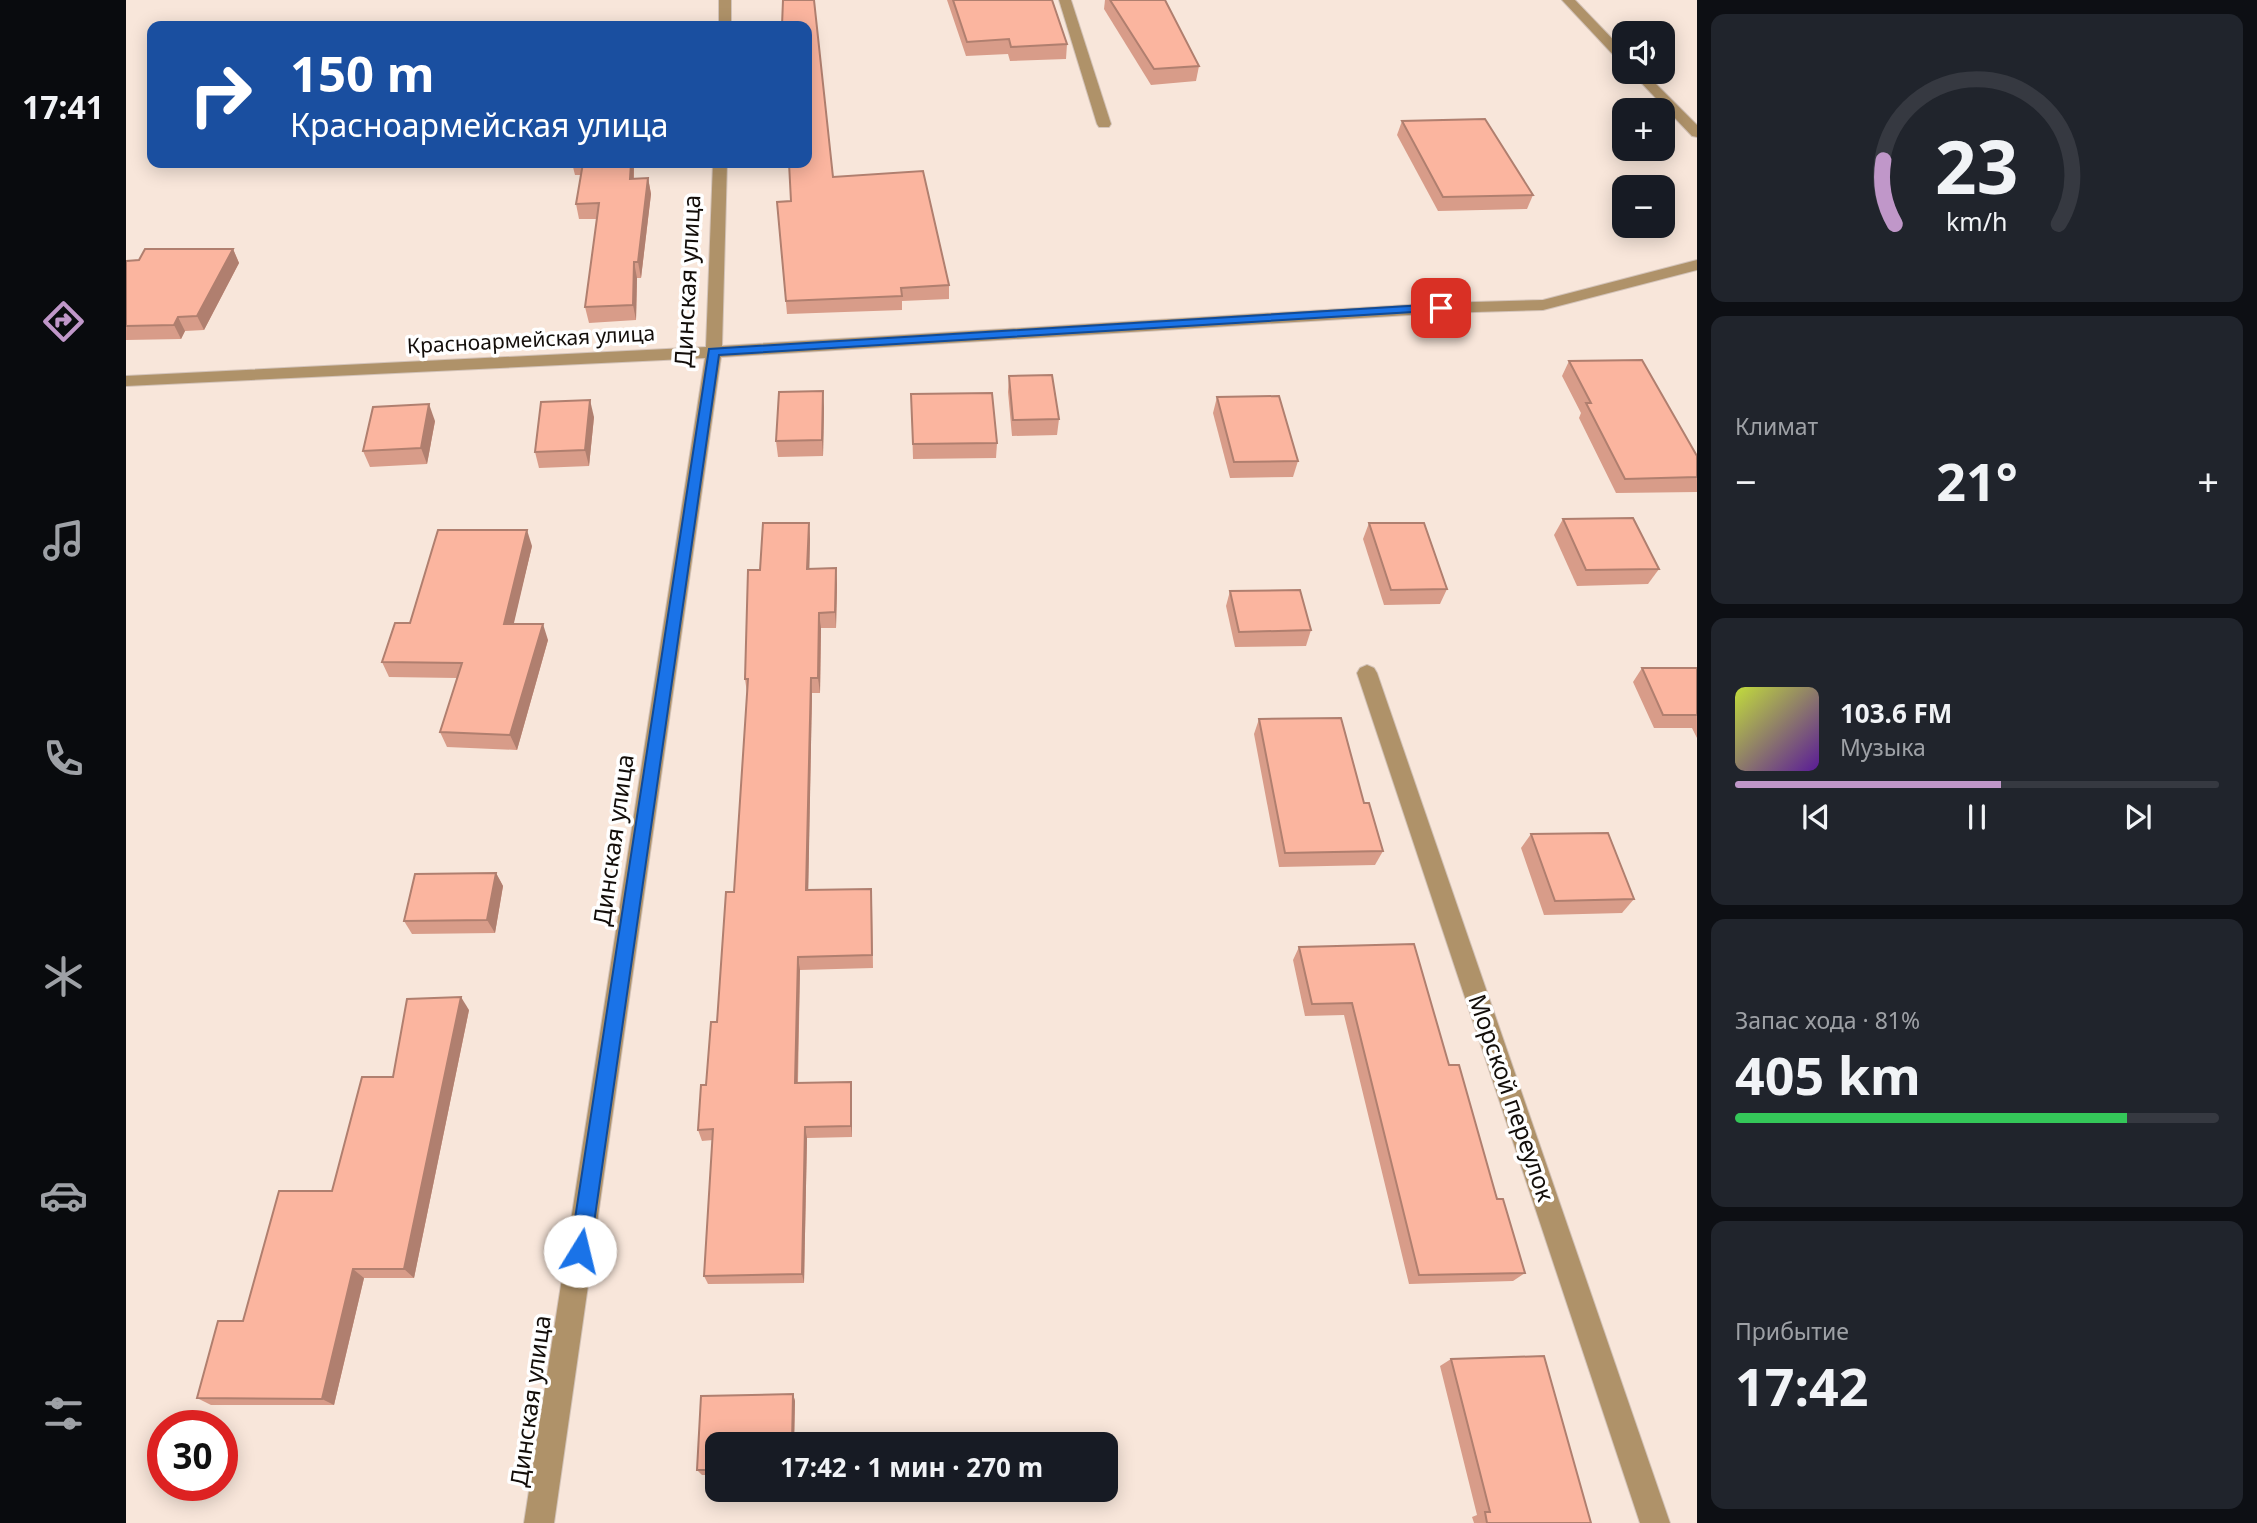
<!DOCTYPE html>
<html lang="ru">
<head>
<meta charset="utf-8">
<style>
	:root { --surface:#171b24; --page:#20242c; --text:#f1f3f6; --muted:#9ea1a6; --line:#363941; --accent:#c097c9 }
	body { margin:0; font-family:"Noto Sans",sans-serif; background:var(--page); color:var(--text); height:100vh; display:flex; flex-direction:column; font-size:26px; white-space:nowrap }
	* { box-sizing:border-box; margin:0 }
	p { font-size:23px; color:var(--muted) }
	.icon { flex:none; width:38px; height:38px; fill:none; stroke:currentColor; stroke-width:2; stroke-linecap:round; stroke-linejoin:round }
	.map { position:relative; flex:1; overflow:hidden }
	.side { display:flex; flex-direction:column; gap:14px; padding:14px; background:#0d0f14; width:560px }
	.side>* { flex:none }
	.banner { position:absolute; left:21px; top:21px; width:665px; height:147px; border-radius:14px; box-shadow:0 4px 18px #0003; background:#1a4fa0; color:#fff; overflow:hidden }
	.buttons { position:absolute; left:1486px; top:21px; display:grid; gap:14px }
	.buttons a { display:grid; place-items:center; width:63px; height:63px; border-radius:14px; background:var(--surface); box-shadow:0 4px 18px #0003; font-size:35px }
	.speed { position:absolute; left:21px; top:1410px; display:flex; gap:14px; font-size:35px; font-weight:700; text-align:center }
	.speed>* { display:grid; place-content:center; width:91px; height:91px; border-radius:50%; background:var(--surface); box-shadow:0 4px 18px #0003; line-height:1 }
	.speed .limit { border:10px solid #d22; background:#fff; color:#111 }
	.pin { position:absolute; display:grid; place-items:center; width:60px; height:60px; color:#fff; margin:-30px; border-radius:14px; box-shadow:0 4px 10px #0006 }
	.me { position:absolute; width:77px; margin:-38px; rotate:9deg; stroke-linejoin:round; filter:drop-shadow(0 0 5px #0008) }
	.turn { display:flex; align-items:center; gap:24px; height:147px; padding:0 28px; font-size:32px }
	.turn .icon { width:91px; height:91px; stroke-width:2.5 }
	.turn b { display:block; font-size:49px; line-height:60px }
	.big { font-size:52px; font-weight:700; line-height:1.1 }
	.side .tile { flex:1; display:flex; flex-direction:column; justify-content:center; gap:10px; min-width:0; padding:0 24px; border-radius:14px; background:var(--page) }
	.side .dial { align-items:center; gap:0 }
	.dial svg { height:182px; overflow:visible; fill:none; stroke:var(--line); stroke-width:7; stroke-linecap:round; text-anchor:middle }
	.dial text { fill:var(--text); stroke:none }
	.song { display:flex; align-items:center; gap:21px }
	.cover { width:84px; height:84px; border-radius:10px; background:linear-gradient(135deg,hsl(70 70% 55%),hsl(270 70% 35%)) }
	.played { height:7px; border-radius:4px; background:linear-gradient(90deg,var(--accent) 55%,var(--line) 55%) }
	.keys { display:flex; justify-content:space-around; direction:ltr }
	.heat { display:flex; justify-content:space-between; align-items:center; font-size:38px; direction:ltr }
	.charge { height:10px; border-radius:5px; background:linear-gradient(90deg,#34c759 81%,var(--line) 0) }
	.trip { position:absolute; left:579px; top:1432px; width:413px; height:70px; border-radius:14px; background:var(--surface); box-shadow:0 4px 18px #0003; font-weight:700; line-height:70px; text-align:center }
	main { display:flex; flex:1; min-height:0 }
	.tab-bar { display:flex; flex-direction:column; width:126px; justify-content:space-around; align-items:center; background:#090b0e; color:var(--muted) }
	.tab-bar .icon { width:49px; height:49px }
	.tab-bar .current { color:var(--accent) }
	.tab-bar b { font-size:32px; color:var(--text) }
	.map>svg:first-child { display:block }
</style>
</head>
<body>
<main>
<nav class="tab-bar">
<b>17:41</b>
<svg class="icon current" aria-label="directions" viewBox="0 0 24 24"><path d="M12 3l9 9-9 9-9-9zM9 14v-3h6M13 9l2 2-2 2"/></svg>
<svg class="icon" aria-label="music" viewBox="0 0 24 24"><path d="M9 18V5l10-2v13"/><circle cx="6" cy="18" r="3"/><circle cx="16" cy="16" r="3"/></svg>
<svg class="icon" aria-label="phone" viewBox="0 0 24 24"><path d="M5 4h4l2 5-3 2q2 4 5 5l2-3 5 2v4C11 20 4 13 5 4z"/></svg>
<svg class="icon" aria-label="climate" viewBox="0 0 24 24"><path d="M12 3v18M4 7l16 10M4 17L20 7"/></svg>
<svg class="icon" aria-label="car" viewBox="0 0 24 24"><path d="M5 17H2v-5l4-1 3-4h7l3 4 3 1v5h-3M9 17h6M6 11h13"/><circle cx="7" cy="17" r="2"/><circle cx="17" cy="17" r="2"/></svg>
<svg class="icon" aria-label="filters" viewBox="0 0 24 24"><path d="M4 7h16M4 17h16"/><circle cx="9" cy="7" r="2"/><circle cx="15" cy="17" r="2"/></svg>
</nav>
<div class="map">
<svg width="1571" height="1523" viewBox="0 0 1571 1523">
	<rect width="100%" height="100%" fill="#f8e6da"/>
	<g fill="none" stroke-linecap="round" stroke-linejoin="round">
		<defs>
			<polygon id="lane" points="1571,260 1571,270 1417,310 1315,313 1307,308 1315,303 1417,300"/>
			<g id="street">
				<rect x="593" y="0" width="12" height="26"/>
				<polygon points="933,0 945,0 985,124 983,127 973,127 971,124"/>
				<polygon points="1436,0 1449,0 1498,51 1498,62 1493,61"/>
				<polygon points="1505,72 1518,72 1571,125 1571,137 1566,136"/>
				<polygon points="587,163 601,163 596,346 1315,303 1323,308 1315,313 595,357 428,1523 398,1523 579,358 0,386 0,376 580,347"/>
				<polygon points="1241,665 1248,668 1251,673 1544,1523 1514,1523 1231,673 1234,668"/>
			</g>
		</defs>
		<use href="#lane" stroke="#d3c3b9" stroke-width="2"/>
		<use href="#street" stroke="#d3c3b9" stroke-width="2"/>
		<use href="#lane" fill="#af9269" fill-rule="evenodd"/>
		<use href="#street" fill="#af9269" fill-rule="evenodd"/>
	</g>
	<g fill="#d89c89">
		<polygon points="821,0 926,0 941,44 940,59 884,61 882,54 840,56"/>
		<polygon points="979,0 1039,0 1073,66 1070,81 1025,85 978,9"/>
		<polygon points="1276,121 1407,195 1401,209 1312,211 1271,135"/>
		<polygon points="446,163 508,163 508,179 522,178 525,194 515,278 511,278 510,320 463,323 459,307 471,219 453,219 450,204 455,175 449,175"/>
		<polygon points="707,177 823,285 823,299 776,301 776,310 661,314 651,202 665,201"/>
		<polygon points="107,249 113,263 78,330 59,331 55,339 0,340 0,261"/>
		<polygon points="1443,361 1571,477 1571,492 1490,493 1453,418 1455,413 1436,376"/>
		<polygon points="883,376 933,419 931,435 886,436 882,392"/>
		<polygon points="785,394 871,443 870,458 787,459"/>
		<polygon points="1091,397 1172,461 1167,477 1104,478 1087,413"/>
		<polygon points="698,407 697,456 652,457 650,441"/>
		<polygon points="468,417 463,466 413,468 409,452"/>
		<polygon points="309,421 301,464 244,467 237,451"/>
		<polygon points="1437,519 1533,569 1522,584 1451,586 1428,535"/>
		<polygon points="683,523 684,539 683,569 710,568 711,584 710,628 695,628 694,693 686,693 682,890 746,903 747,968 674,970 672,1083 726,1093 726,1137 681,1138 678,1283 582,1284 578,1276 587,1140 576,1141 572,1130 591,1022 608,892 621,693 619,679"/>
		<polygon points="1243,523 1321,589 1314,604 1258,605 1237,539"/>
		<polygon points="406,546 387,624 422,640 391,750 321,747 314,732 331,678 263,677 256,662 284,623"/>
		<polygon points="1104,591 1185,630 1180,646 1109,647 1100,606"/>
		<polygon points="1516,668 1571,668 1571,738 1566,728 1528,728 1507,682"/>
		<polygon points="1133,719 1238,803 1257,851 1249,865 1153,867 1128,734"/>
		<polygon points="1405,834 1508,899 1496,913 1418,915 1395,848"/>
		<polygon points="370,873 377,886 369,933 286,934 278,921"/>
		<polygon points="1173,947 1323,1065 1399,1273 1387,1281 1283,1284 1218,1015 1179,1016 1167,960"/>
		<polygon points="343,1010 288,1278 238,1278 208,1405 85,1405 71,1398 206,1191 267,1077"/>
		<polygon points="1325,1359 1465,1523 1348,1523 1346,1517 1351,1515 1314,1366"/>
		<polygon points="667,1394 669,1401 668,1444 592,1444 592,1475 576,1475 571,1470 575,1396"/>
	</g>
	<g fill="#b07f6f">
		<polygon points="505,163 508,163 507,194 504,179"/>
		<polygon points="522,178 525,194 515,278 512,262"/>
		<polygon points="107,249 113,263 78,330 71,316"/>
		<polygon points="508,262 511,278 510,320 507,305"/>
		<polygon points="52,317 59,331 55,339 48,325"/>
		<polygon points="697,391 698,407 697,456 696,440"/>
		<polygon points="464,400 468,417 463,466 459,450"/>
		<polygon points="303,404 309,421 301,464 295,448"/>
		<polygon points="683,523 684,539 683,585 681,569"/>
		<polygon points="401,530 406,546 384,640 378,624"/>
		<polygon points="710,568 711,584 710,628 709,612"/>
		<polygon points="693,613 695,628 694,693 692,678"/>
		<polygon points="417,624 422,640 391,750 384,735"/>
		<polygon points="685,678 686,693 682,904 680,890"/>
		<polygon points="370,873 377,886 369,933 361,920"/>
		<polygon points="672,957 674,970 671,1095 669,1083"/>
		<polygon points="335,997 343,1010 288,1278 278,1269"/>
		<polygon points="725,1082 726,1093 726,1137 725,1126"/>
		<polygon points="679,1127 681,1138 678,1283 676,1274"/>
		<polygon points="227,1269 238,1278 208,1405 196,1399"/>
		<polygon points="667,1394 669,1401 668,1444 666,1444"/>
	</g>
	<g fill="#fbb59f" stroke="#b07f6f" stroke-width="2">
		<polygon points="657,0 688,0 707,177 797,171 823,285 775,288 776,296 660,301 651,202 665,201 663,163 681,163 681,26 656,26"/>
		<polygon points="827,0 926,0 941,44 885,47 883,39 841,42"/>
		<polygon points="984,0 1039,0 1073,66 1028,69"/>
		<polygon points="1359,119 1407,195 1317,197 1276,121"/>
		<polygon points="457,163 505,163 504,179 522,178 512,262 508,262 507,305 459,307 473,203 450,204"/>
		<polygon points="19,249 107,249 71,316 52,317 48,325 0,326 0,261 13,260"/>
		<polygon points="1516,360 1571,456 1571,477 1499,479 1460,403 1465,403 1443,361"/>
		<polygon points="926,375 933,419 887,420 883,376"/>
		<polygon points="697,391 696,440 650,441 653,392"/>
		<polygon points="866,393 871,443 787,444 785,394"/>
		<polygon points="1153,396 1172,461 1108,462 1091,397"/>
		<polygon points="464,400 459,450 409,452 415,402"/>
		<polygon points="303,404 295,448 237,451 247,407"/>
		<polygon points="1507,518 1533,569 1460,570 1437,519"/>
		<polygon points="637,523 683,523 681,569 710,568 709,612 693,613 692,678 685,678 680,890 745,889 746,955 672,957 669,1083 725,1082 725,1126 679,1127 676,1274 578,1276 587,1129 572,1130 575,1085 580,1085 585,1022 591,1022 600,892 608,892 622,679 619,679 622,570 634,570"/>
		<polygon points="1243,523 1298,523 1321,589 1265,590"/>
		<polygon points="312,530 401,530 378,624 417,624 384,735 314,732 336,663 256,662 269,623 284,623"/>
		<polygon points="1174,590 1185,630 1113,632 1104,591"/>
		<polygon points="1516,668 1571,668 1571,715 1537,715"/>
		<polygon points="1215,718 1238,803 1243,803 1257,851 1159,853 1133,719"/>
		<polygon points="1482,833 1508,899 1429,901 1405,834"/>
		<polygon points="370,873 361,920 278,921 289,874"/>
		<polygon points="1288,944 1323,1065 1333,1065 1371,1199 1377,1199 1399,1273 1293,1275 1226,1003 1186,1004 1173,947"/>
		<polygon points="335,997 278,1269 227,1269 196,1399 71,1398 92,1321 117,1321 153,1191 206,1191 236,1077 267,1077 281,999"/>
		<polygon points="1418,1356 1465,1523 1361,1523 1359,1512 1364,1512 1325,1359"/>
		<polygon points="667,1394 666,1444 592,1444 592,1470 571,1470 575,1396"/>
	</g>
	<polygon fill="#1a73e8" stroke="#114b97" stroke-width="2" points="1315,304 1319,305 1319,310 593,355 464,1251 461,1258 454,1261 447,1258 444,1251 583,349"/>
	<g text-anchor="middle" stroke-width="7" stroke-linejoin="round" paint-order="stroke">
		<g font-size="21" fill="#130e0a" stroke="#fff">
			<text transform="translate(405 340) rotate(-3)" y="7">Красноармейская улица</text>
		</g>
		<g font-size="24" fill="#130e0a" stroke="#fff">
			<text transform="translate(562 281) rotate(-87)" y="8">Динская улица</text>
			<text transform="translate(488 840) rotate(-82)" y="8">Динская улица</text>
			<text transform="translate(1385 1098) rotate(71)" y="8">Морской переулок</text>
			<text transform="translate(405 1401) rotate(-82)" y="8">Динская улица</text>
		</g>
	</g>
</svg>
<div class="buttons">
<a><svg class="icon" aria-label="sound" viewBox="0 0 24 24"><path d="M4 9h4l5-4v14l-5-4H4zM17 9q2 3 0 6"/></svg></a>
<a>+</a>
<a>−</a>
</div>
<div class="speed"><div class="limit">30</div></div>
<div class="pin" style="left:1315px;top:308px;background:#d93025"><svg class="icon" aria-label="arrive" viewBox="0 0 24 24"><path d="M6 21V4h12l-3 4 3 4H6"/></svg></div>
<svg class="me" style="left:454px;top:1251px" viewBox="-20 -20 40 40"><circle r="19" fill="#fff"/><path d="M0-13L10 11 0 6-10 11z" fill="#1a73e8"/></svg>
<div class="trip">17:42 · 1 мин · 270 m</div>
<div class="banner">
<div class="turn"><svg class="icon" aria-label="right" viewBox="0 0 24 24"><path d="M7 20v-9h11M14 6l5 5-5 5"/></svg><div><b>150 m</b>Красноармейская улица</div></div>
</div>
</div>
<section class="side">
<div class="tile dial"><svg viewBox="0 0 100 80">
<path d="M14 69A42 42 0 1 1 86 69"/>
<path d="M14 69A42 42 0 0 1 9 41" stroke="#c097c9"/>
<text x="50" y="56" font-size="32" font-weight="700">23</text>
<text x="50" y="72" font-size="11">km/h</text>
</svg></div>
<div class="tile"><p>Климат</p>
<div class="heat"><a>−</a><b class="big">21°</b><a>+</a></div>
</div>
<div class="tile">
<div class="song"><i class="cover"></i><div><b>103.6 FM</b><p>Музыка</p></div></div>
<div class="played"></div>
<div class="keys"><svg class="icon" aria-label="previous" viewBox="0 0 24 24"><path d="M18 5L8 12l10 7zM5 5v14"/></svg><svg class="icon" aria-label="pause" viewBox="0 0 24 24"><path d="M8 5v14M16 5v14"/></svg><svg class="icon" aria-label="next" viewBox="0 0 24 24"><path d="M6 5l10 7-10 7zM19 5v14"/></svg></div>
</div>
<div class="tile"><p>Запас хода · 81%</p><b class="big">405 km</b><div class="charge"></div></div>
<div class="tile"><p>Прибытие</p><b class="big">17:42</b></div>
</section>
</main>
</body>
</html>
